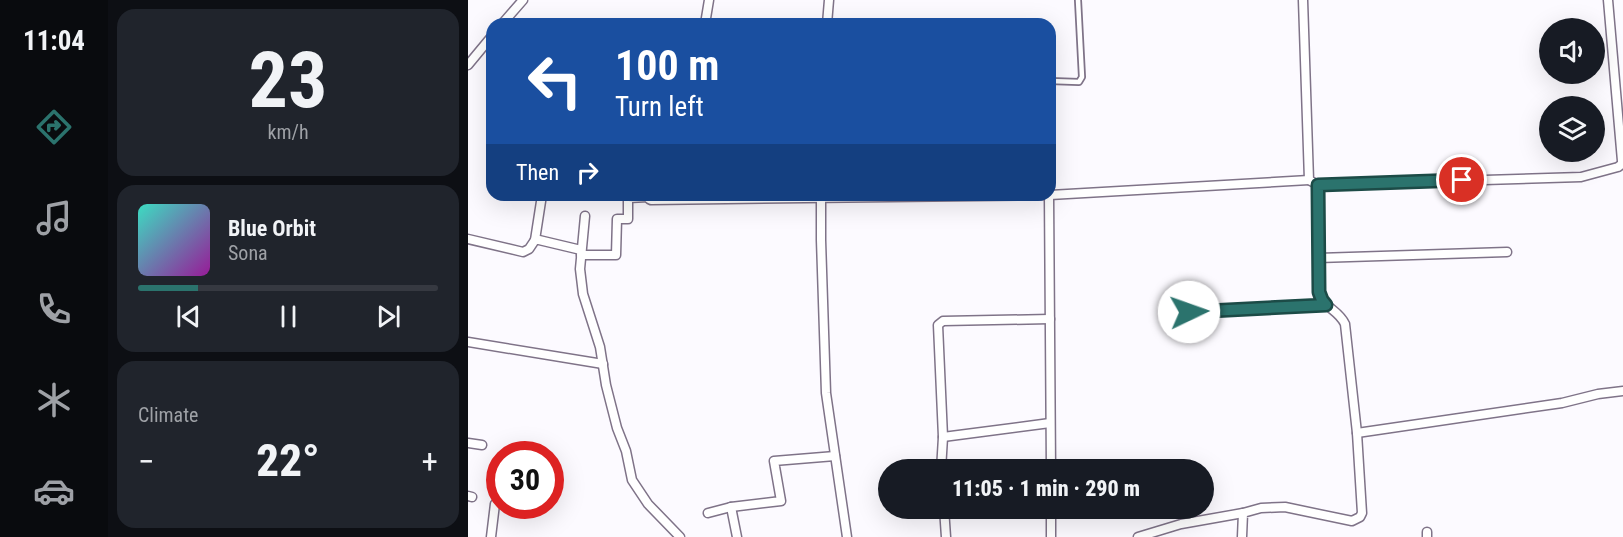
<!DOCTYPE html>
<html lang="en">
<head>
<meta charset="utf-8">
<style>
	:root { --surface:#171b24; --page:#20242c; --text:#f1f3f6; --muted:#9ea1a6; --line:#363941; --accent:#2b736d }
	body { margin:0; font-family:"Roboto Condensed",sans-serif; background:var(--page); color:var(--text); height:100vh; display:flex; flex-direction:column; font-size:22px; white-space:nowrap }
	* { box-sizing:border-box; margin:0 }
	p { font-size:20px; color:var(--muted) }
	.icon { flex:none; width:33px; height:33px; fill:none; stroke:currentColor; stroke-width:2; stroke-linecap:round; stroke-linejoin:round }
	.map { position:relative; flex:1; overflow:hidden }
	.side { display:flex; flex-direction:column; gap:9px; padding:9px; background:#0d0f14; width:360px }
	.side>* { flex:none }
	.top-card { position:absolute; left:18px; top:18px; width:570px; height:183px; border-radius:18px; box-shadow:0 6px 24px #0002; background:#1a4fa0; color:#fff; overflow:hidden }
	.tools { position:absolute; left:1071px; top:18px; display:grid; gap:12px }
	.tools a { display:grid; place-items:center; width:66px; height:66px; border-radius:50%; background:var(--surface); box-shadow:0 6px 24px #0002; font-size:30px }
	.speed { position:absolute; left:18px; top:441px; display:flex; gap:12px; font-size:30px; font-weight:700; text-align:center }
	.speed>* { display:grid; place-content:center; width:78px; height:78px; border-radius:50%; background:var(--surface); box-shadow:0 6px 24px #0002; line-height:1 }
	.speed .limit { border:9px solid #d22; background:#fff; color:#111 }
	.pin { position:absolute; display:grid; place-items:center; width:51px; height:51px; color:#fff; margin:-26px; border:3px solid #fff; border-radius:50%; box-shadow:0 2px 6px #0007 }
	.me { position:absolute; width:66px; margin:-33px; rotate:87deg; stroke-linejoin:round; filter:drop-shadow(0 0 4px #0008) }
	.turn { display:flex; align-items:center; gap:21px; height:126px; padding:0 30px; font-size:27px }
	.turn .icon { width:78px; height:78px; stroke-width:2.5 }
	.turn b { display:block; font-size:42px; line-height:51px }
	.then { display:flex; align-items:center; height:57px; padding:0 30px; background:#0003; gap:12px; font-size:22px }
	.big { font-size:45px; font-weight:800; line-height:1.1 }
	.side .tile { flex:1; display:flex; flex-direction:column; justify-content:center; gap:9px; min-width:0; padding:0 21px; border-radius:18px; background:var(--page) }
	.side .dial { align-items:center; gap:0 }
	.dial b { font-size:78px; line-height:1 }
	.song { display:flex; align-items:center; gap:18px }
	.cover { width:72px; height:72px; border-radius:9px; background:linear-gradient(135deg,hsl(170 70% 55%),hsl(300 70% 35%)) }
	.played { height:6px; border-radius:3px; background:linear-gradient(90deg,var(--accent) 20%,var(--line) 20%) }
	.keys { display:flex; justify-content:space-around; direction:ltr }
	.heat { display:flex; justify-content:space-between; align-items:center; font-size:33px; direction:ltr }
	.trip { position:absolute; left:410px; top:459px; width:336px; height:60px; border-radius:30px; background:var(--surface); box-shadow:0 6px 24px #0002; font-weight:800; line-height:60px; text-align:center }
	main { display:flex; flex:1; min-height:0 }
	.dock { display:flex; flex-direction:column; width:108px; justify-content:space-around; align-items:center; background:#090b0e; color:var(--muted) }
	.dock .icon { width:42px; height:42px }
	.dock .on { color:var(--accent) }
	.dock b { font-size:27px; color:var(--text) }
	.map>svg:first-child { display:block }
</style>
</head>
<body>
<main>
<nav class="dock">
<b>11:04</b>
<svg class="icon on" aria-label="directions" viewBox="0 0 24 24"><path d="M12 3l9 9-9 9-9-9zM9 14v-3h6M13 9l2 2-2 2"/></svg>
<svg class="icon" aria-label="music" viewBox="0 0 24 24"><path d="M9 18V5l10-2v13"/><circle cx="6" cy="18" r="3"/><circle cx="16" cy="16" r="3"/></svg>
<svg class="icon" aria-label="phone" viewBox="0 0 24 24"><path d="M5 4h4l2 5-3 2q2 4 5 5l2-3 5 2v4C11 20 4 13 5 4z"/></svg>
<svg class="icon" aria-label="climate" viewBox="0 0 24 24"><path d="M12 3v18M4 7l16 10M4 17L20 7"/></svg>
<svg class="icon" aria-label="car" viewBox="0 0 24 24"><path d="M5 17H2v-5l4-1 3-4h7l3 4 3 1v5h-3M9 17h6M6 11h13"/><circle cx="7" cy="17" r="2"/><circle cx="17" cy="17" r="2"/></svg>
</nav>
<section class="side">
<div class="tile dial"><b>23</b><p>km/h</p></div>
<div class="tile">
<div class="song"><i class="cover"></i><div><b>Blue Orbit</b><p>Sona</p></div></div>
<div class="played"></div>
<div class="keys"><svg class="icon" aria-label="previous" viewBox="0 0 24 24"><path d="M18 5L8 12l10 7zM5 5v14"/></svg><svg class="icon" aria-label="pause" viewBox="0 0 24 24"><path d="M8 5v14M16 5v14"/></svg><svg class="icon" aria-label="next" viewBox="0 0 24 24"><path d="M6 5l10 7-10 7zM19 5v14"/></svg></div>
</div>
<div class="tile"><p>Climate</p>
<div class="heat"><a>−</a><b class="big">22°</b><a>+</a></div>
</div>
</section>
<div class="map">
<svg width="1155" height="537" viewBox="0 0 1155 537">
	<rect width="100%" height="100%" fill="#fcfaff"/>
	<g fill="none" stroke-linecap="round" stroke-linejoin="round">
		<defs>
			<polyline id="service" points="582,81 611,82 614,77 610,0"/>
			<g id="minor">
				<polyline points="34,24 55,0"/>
				<polyline points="237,24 241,0"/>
				<polyline points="359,24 361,0"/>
				<polyline points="0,65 24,36"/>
				<polyline points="850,185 1113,177 1150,167 1154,164 1154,161 1140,0"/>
				<polyline points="180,195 181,199 183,200 582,195"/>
				<polyline points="353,195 353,240 358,393 379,537"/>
				<polyline points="581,195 583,470"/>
				<polyline points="582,195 841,180"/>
				<polyline points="117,216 112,269 115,294 132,347 138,385 149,428 158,451 164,480 180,504 212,537"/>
				<polyline points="0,239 55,252 61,249 67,240 71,240 113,250"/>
				<polyline points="67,240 74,195"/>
				<polyline points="113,255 148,255 149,219 160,219 160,198 180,197"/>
				<polyline points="850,258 1039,252"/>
				<polyline points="721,312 858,305"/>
				<polyline points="0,342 135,364"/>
				<polyline points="889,433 1094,403 1130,394 1155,391"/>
				<polyline points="475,437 582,423"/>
				<polyline points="0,443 14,445"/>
				<polyline points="473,470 475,437 470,325 475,321 582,319"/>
				<polyline points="0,496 4,497"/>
				<polyline points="263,507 269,537"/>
				<polyline points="476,508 478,537"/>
				<polyline points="583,508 583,537"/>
				<polyline points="240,513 263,507 313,501 306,461 367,456"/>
				<polyline points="959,532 959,537"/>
				<polyline points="23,537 27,504"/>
				<polyline points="670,537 713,524 775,513"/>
				<path d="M774,537L775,513L793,508L817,507L884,521L892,517L894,513L889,433L877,324C870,309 856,309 851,292L850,185L841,180L835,0"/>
			</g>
		</defs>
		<use href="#service" stroke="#7f7388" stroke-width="8"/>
		<use href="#minor" stroke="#7f7388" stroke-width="11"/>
		<use href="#service" stroke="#fff" stroke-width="4.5"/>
		<use href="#minor" stroke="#fff" stroke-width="8"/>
	</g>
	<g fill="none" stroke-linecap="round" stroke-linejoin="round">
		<defs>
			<polyline id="route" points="721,312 858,305 854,300 851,292 850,185 994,180"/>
		</defs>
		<use href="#route" stroke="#1c4b47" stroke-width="15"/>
		<use href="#route" stroke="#2b736d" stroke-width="10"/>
	</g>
</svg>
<div class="tools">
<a><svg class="icon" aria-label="sound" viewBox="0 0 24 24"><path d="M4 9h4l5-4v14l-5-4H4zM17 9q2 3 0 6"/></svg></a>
<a><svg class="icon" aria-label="layers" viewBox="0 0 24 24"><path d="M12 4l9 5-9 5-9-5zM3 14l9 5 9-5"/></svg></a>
</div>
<div class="speed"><div class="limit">30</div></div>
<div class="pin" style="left:994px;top:180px;background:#d93025"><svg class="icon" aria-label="arrive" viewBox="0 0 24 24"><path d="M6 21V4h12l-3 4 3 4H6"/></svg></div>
<svg class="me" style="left:721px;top:312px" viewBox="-20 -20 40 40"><circle r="19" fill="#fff"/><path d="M0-13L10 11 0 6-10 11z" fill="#2b736d"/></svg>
<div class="trip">11:05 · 1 min · 290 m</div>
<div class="top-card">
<div class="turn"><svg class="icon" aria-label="left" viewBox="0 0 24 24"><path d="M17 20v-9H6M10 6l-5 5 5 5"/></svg><div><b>100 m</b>Turn left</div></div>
<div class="then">Then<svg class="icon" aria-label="right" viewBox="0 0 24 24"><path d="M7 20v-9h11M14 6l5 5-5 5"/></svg></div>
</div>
</div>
</main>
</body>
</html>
